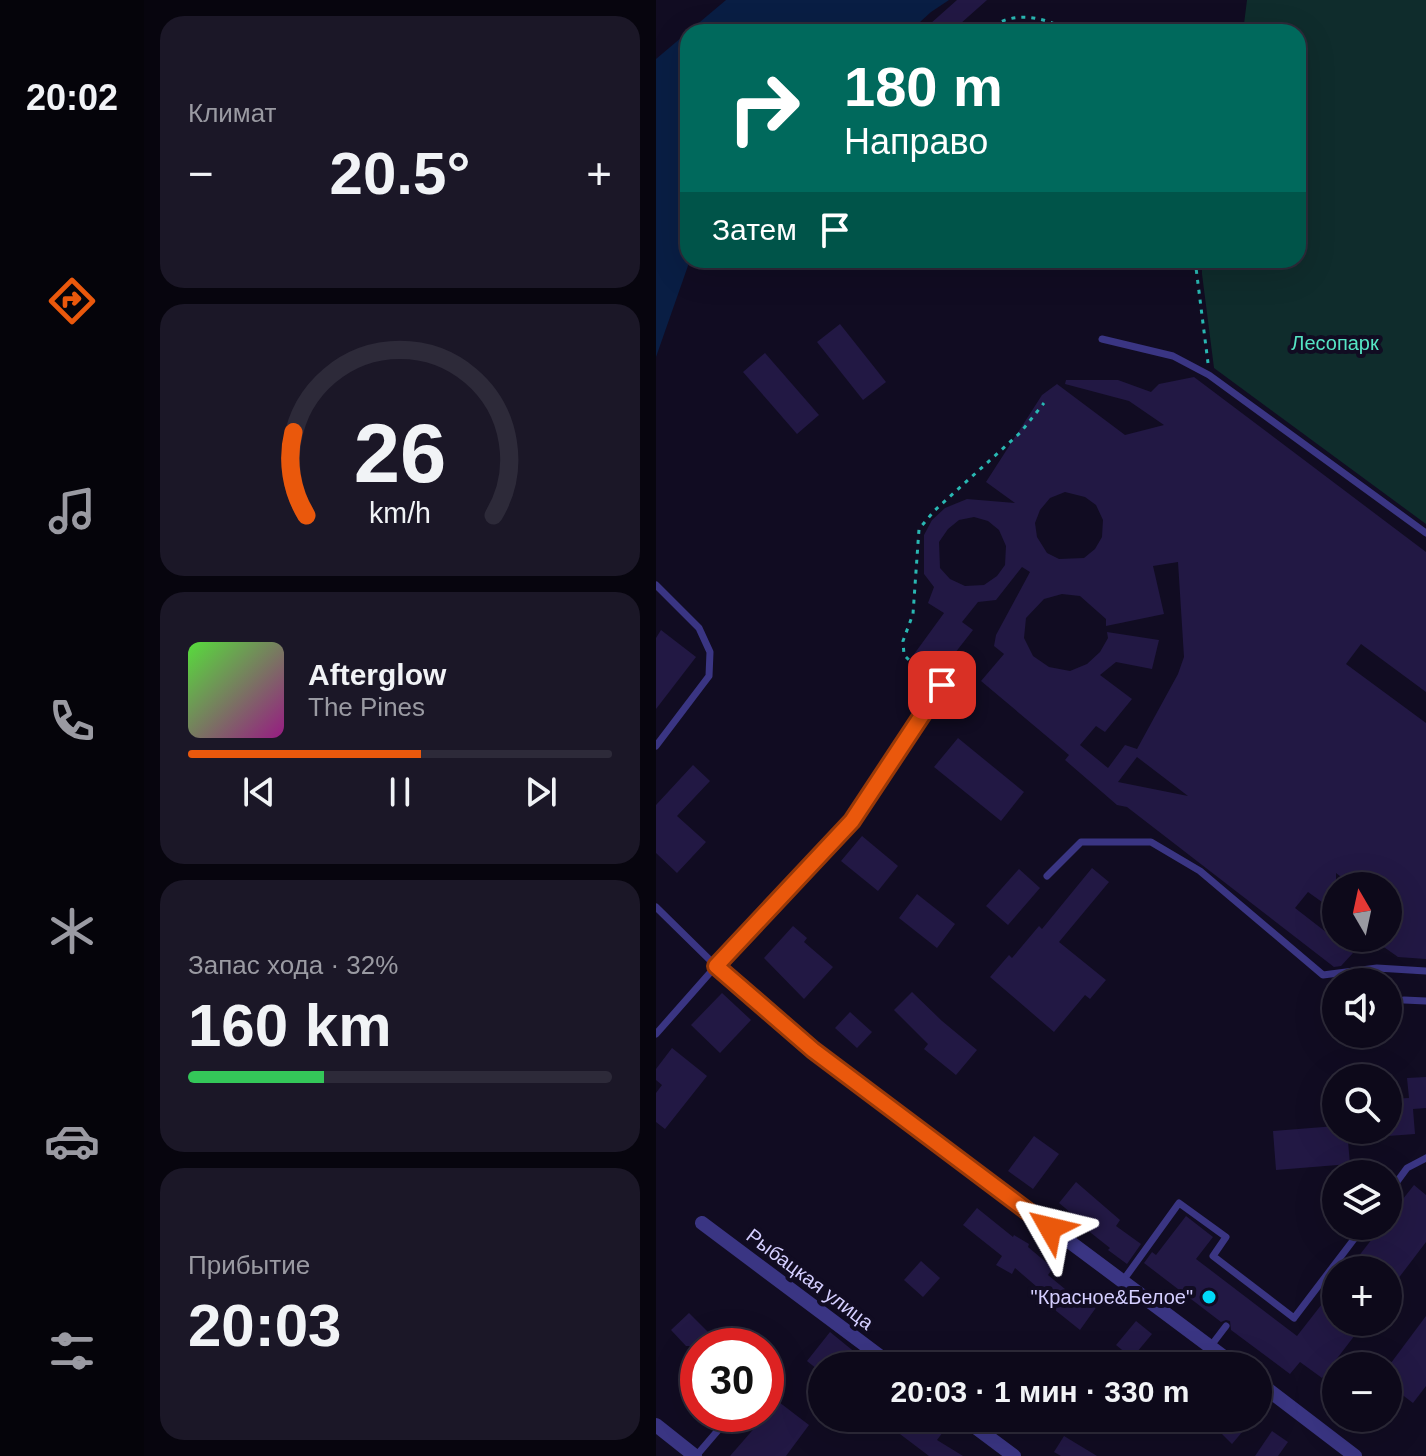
<!DOCTYPE html>
<html lang="ru">
<head>
<meta charset="utf-8">
<style>
	:root { --surface:#0d091a; --page:#1b1727; --text:#f1f3f6; --muted:#9a9aa2; --line:#2d2a39; --accent:#ea580c }
	body { margin:0; font-family:Arial,sans-serif; background:var(--page); color:var(--text); height:100vh; display:flex; flex-direction:column; font-size:30px; white-space:nowrap }
	* { box-sizing:border-box; margin:0 }
	p { font-size:26px; color:var(--muted) }
	.icon { flex:none; width:44px; height:44px; fill:none; stroke:currentColor; stroke-width:2; stroke-linecap:round; stroke-linejoin:round }
	.map { position:relative; flex:1; overflow:hidden }
	.details { display:flex; flex-direction:column; gap:16px; padding:16px; background:#07050e; width:512px }
	.details>* { flex:none }
	.banner { position:absolute; left:24px; top:24px; width:626px; height:244px; border-radius:24px; box-shadow:0 8px 32px #0002,0 0 0 2px var(--line); background:#00695c; color:#fff; overflow:hidden }
	.needle { width:52px; rotate:351deg }
	.buttons { position:absolute; left:666px; top:872px; display:grid; gap:16px }
	.buttons a { display:grid; place-items:center; width:80px; height:80px; border-radius:50%; background:var(--surface); box-shadow:0 8px 32px #0002,0 0 0 2px var(--line); font-size:40px }
	.speed { position:absolute; left:24px; top:1328px; display:flex; gap:16px; font-size:40px; font-weight:700; text-align:center }
	.speed>* { display:grid; place-content:center; width:104px; height:104px; border-radius:50%; background:var(--surface); box-shadow:0 8px 32px #0002,0 0 0 2px var(--line); line-height:1 }
	.speed .limit { border:12px solid #d22; background:#fff; color:#111 }
	.pin { position:absolute; display:grid; place-items:center; width:68px; height:68px; color:#fff; margin:-34px; border-radius:16px; box-shadow:0 4px 12px #0006 }
	.me { position:absolute; width:88px; margin:-44px; rotate:307deg; stroke-linejoin:round; filter:drop-shadow(0 0 6px #0008) }
	.turn { display:flex; align-items:center; gap:28px; height:168px; padding:0 32px; font-size:36px }
	.turn .icon { width:104px; height:104px; stroke-width:2.5 }
	.turn b { display:block; font-size:56px; line-height:68px }
	.then { display:flex; align-items:center; height:76px; padding:0 32px; background:#0003; gap:16px; font-size:30px }
	.big { font-size:60px; font-weight:800; line-height:1.1 }
	.details .card { flex:1; display:flex; flex-direction:column; justify-content:center; gap:12px; min-width:0; padding:0 28px; border-radius:24px; background:var(--page) }
	.details .dial { align-items:center; gap:0 }
	.dial svg { height:208px; overflow:visible; fill:none; stroke:var(--line); stroke-width:7; stroke-linecap:round; text-anchor:middle }
	.dial text { fill:var(--text); stroke:none }
	.song { display:flex; align-items:center; gap:24px }
	.cover { width:96px; height:96px; border-radius:12px; background:linear-gradient(135deg,hsl(110 70% 55%),hsl(310 70% 35%)) }
	.played { height:8px; border-radius:4px; background:linear-gradient(90deg,var(--accent) 55%,var(--line) 55%) }
	.keys { display:flex; justify-content:space-around; direction:ltr }
	.heat { display:flex; justify-content:space-between; align-items:center; font-size:44px; direction:ltr }
	.charge { height:12px; border-radius:6px; background:linear-gradient(90deg,#34c759 32%,var(--line) 0) }
	.trip { position:absolute; left:152px; top:1352px; width:464px; height:80px; border-radius:40px; background:var(--surface); box-shadow:0 8px 32px #0002,0 0 0 2px var(--line); font-weight:800; line-height:80px; text-align:center }
	main { display:flex; flex:1; min-height:0 }
	.menu { display:flex; flex-direction:column; width:144px; justify-content:space-around; align-items:center; background:#05040a; color:var(--muted) }
	.menu .icon { width:56px; height:56px }
	.menu .on { color:var(--accent) }
	.menu b { font-size:36px; color:var(--text) }
	.map>svg:first-child { display:block }
</style>
</head>
<body>
<main>
<nav class="menu">
<b>20:02</b>
<svg class="icon on" aria-label="directions" viewBox="0 0 24 24"><path d="M12 3l9 9-9 9-9-9zM9 14v-3h6M13 9l2 2-2 2"/></svg>
<svg class="icon" aria-label="music" viewBox="0 0 24 24"><path d="M9 18V5l10-2v13"/><circle cx="6" cy="18" r="3"/><circle cx="16" cy="16" r="3"/></svg>
<svg class="icon" aria-label="phone" viewBox="0 0 24 24"><path d="M5 4h4l2 5-3 2q2 4 5 5l2-3 5 2v4C11 20 4 13 5 4z"/></svg>
<svg class="icon" aria-label="climate" viewBox="0 0 24 24"><path d="M12 3v18M4 7l16 10M4 17L20 7"/></svg>
<svg class="icon" aria-label="car" viewBox="0 0 24 24"><path d="M5 17H2v-5l4-1 3-4h7l3 4 3 1v5h-3M9 17h6M6 11h13"/><circle cx="7" cy="17" r="2"/><circle cx="17" cy="17" r="2"/></svg>
<svg class="icon" aria-label="filters" viewBox="0 0 24 24"><path d="M4 7h16M4 17h16"/><circle cx="9" cy="7" r="2"/><circle cx="15" cy="17" r="2"/></svg>
</nav>
<section class="details">
<div class="card"><p>Климат</p>
<div class="heat"><a>−</a><b class="big">20.5°</b><a>+</a></div>
</div>
<div class="card dial"><svg viewBox="0 0 100 80">
<path d="M14 69A42 42 0 1 1 86 69"/>
<path d="M14 69A42 42 0 0 1 9 37" stroke="#ea580c"/>
<text x="50" y="56" font-size="32" font-weight="700">26</text>
<text x="50" y="72" font-size="11">km/h</text>
</svg></div>
<div class="card">
<div class="song"><i class="cover"></i><div><b>Afterglow</b><p>The Pines</p></div></div>
<div class="played"></div>
<div class="keys"><svg class="icon" aria-label="previous" viewBox="0 0 24 24"><path d="M18 5L8 12l10 7zM5 5v14"/></svg><svg class="icon" aria-label="pause" viewBox="0 0 24 24"><path d="M8 5v14M16 5v14"/></svg><svg class="icon" aria-label="next" viewBox="0 0 24 24"><path d="M6 5l10 7-10 7zM19 5v14"/></svg></div>
</div>
<div class="card"><p>Запас хода · 32%</p><b class="big">160 km</b><div class="charge"></div></div>
<div class="card"><p>Прибытие</p><b class="big">20:03</b></div>
</section>
<div class="map">
<svg width="770" height="1456" viewBox="0 0 770 1456">
	<rect width="100%" height="100%" fill="#110c22"/>
	<polygon fill="#0f2c2c" points="591,0 770,0 770,524 558,368 546,274 546,260 642,260 642,32 587,32"/>
	<g fill="#091e44">
		<polygon points="70,0 293,0 275,12 253,32 32,32"/>
		<polygon points="32,32 34,260 0,357 0,59"/>
	</g>
	<g fill="#221844" fill-rule="evenodd">
		<polygon points="301,0 331,0 295,32 265,32"/>
		<polygon points="184,324 230,382 207,400 161,342"/>
		<polygon points="109,353 163,415 141,434 87,372"/>
		<path d="M538,377L770,552V692L705,644L690,664L770,723V959L742,957L715,938H732V886H697L680,873V912L652,892L639,908L697,953L685,966L678,967L471,807L461,805L409,760L413,755L325,681L348,654L338,646L340,635L374,572L366,567L340,600L322,602L306,622L317,630L281,676L256,657L288,613L272,603L278,587L268,574V535L276,520L289,508L311,499L359,503L330,482L386,395L401,384L469,435L508,425L473,401L409,384L410,380H462L495,392L503,384ZM409,492L429,497L440,505L447,520L446,537L439,549L428,558L403,559L391,553L381,537L379,523L384,510L394,498ZM318,517L332,521L343,530L350,546L349,565L341,576L328,585L309,586L294,579L284,568L283,542L292,529L303,520ZM522,562L528,657L522,674L481,749L469,745L452,768L424,745L440,726L449,732L476,699L444,675L460,662L496,669L503,640L451,632L452,638L444,652L431,664L414,671L393,667L377,656L368,638L370,618L388,599L406,594L424,596L450,619V626L508,614L497,566ZM481,757L532,796L462,782Z"/>
		<polygon points="5,630 40,657 0,709 0,638"/>
		<polygon points="302,738 368,792 345,821 278,767"/>
		<polygon points="37,765 54,781 21,816 50,842 21,873 0,853 0,805"/>
		<polygon points="206,836 242,866 222,891 185,861"/>
		<polygon points="436,868 453,882 403,942 450,980 434,999 429,995 398,1032 334,977 353,955 356,958 383,926 386,929"/>
		<polygon points="363,869 384,888 352,925 330,906"/>
		<polygon points="261,894 299,924 281,948 243,918"/>
		<polygon points="137,926 151,938 148,942 177,967 148,999 108,958"/>
		<polygon points="256,992 286,1021 321,1050 300,1075 268,1049 272,1044 238,1010"/>
		<polygon points="66,993 95,1020 64,1053 35,1025"/>
		<polygon points="194,1012 216,1032 201,1048 179,1028"/>
		<polygon points="16,1048 51,1076 9,1129 0,1122 0,1093 6,1085 0,1080 0,1069"/>
		<polygon points="770,1077 770,1108 757,1109 759,1134 732,1136 732,1099 753,1098 751,1078"/>
		<polygon points="680,1126 680,1130 691,1130 694,1164 620,1170 617,1131"/>
		<polygon points="378,1136 403,1154 377,1189 352,1171"/>
		<polygon points="420,1182 464,1220 460,1226 485,1244 471,1264 452,1250 454,1248 430,1229 432,1227 403,1203"/>
		<polygon points="758,1185 770,1195 770,1242 732,1292 732,1270 692,1270 726,1226 732,1226 732,1218"/>
		<polygon points="321,1208 357,1237 358,1235 373,1244 372,1247 397,1268 392,1275 421,1299 428,1290 444,1302 424,1330 384,1298 388,1293 359,1268 356,1274 340,1265 346,1256 307,1225"/>
		<polygon points="530,1216 557,1237 540,1259 641,1336 680,1286 680,1322 709,1322 666,1378 644,1362 634,1374 575,1330 574,1321 570,1320 565,1322 488,1263 496,1252 500,1255"/>
		<polygon points="265,1261 284,1278 267,1297 248,1280"/>
		<polygon points="33,1313 64,1344 76,1331 93,1346 30,1346 15,1330"/>
		<polygon points="770,1316 770,1386 757,1403 732,1384 732,1367"/>
		<polygon points="480,1321 496,1334 476,1358 460,1345"/>
		<polygon points="174,1332 206,1358 199,1366 166,1366 166,1373 151,1361"/>
		<polygon points="119,1399 153,1425 130,1456 74,1456 108,1417"/>
		<polygon points="244,1418 284,1418 293,1424 281,1440 307,1456 273,1456 236,1428"/>
		<polygon points="550,1418 598,1418 576,1444"/>
		<polygon points="616,1431 632,1442 622,1456 599,1456"/>
		<polygon points="408,1436 441,1456 405,1456 398,1452"/>
	</g>
	<g fill="none" stroke-linecap="round" stroke-linejoin="round">
		<g stroke="#29b8b3" stroke-width="3" stroke-dasharray="4 6" stroke-linecap="butt">
			<polyline points="298,30 299,32"/>
			<path d="M329,32C356,8 388,17 416,32"/>
			<polyline points="539,260 552,363"/>
			<polyline points="162,268 164,260"/>
			<polyline points="274,681 248,655 247,641 257,614 263,529 279,510 364,433 388,403"/>
		</g>
		<g stroke="#3a3583" stroke-width="7">
			<polyline points="446,339 517,356 553,375 770,533"/>
			<polyline points="0,585 43,628 54,652 53,676 0,746"/>
			<polyline points="391,876 425,842 495,842 544,871 667,975 721,968 770,971"/>
			<polyline points="0,907 60,966"/>
			<polyline points="748,1000 770,1001"/>
			<polyline points="0,1034 60,966 196,821 286,685"/>
			<polyline points="732,1194 751,1168 770,1158"/>
			<polyline points="466,1282 523,1203 570,1237 557,1256 638,1318 708,1226"/>
			<polyline points="554,1347 570,1326"/>
			<polyline points="40,1456 76,1414"/>
		</g>
		<g stroke="#3a3583" stroke-width="14">
			<polyline points="60,966 157,1050 580,1366"/>
			<polyline points="46,1223 237,1366"/>
			<polyline points="602,1382 699,1456"/>
			<polyline points="307,1418 358,1456"/>
			<polyline points="0,1425 39,1456"/>
		</g>
	</g>
	<g fill="none" stroke-linecap="round" stroke-linejoin="round">
		<defs>
			<polyline id="route" points="286,685 196,821 60,966 157,1050 394,1228"/>
		</defs>
		<use href="#route" stroke="#983908" stroke-width="20"/>
		<use href="#route" stroke="#ea580c" stroke-width="14"/>
	</g>
	<circle fill="#00daf9" stroke="#110c22" stroke-width="3" cx="553" cy="1297" r="8"/>
	<g text-anchor="middle" stroke-width="8" stroke-linejoin="round" paint-order="stroke">
		<g font-size="20" fill="#55e4c4" stroke="#110c22">
			<text x="679" y="350">Лесопарк</text>
		</g>
		<g font-size="20" fill="#d4ceff" stroke="#110c22">
			<text transform="translate(154 1279) rotate(37)" y="7">Рыбацкая улица</text>
		</g>
		<g font-size="20" fill="#d4ceff" stroke="#110c22" text-anchor="end">
			<text x="537" y="1304">"Красное&amp;Белое"</text>
		</g>
	</g>
</svg>
<div class="buttons">
<a><svg class="needle" viewBox="-14 -14 28 28"><path d="M0-13l5 13h-10z" fill="#e53935"/><path d="M0 13l5-13h-10z" fill="#9a9aa2"/></svg></a>
<a><svg class="icon" aria-label="sound" viewBox="0 0 24 24"><path d="M4 9h4l5-4v14l-5-4H4zM17 9q2 3 0 6"/></svg></a>
<a><svg class="icon" aria-label="search" viewBox="0 0 24 24"><circle cx="10" cy="10" r="6"/><path d="M15 15l6 6"/></svg></a>
<a><svg class="icon" aria-label="layers" viewBox="0 0 24 24"><path d="M12 4l9 5-9 5-9-5zM3 14l9 5 9-5"/></svg></a>
<a>+</a>
<a>−</a>
</div>
<div class="speed"><div class="limit">30</div></div>
<div class="pin" style="left:286px;top:685px;background:#d93025"><svg class="icon" aria-label="arrive" viewBox="0 0 24 24"><path d="M6 21V4h12l-3 4 3 4H6"/></svg></div>
<svg class="me" style="left:394px;top:1228px" viewBox="-20 -20 40 40"><path d="M0-17L14 15 0 8-14 15z" fill="#ea580c" stroke="#fff" stroke-width="4"/></svg>
<div class="trip">20:03 · 1 мин · 330 m</div>
<div class="banner">
<div class="turn"><svg class="icon" aria-label="right" viewBox="0 0 24 24"><path d="M7 20v-9h11M14 6l5 5-5 5"/></svg><div><b>180 m</b>Направо</div></div>
<div class="then">Затем<svg class="icon" aria-label="arrive" viewBox="0 0 24 24"><path d="M6 21V4h12l-3 4 3 4H6"/></svg></div>
</div>
</div>
</main>
</body>
</html>
